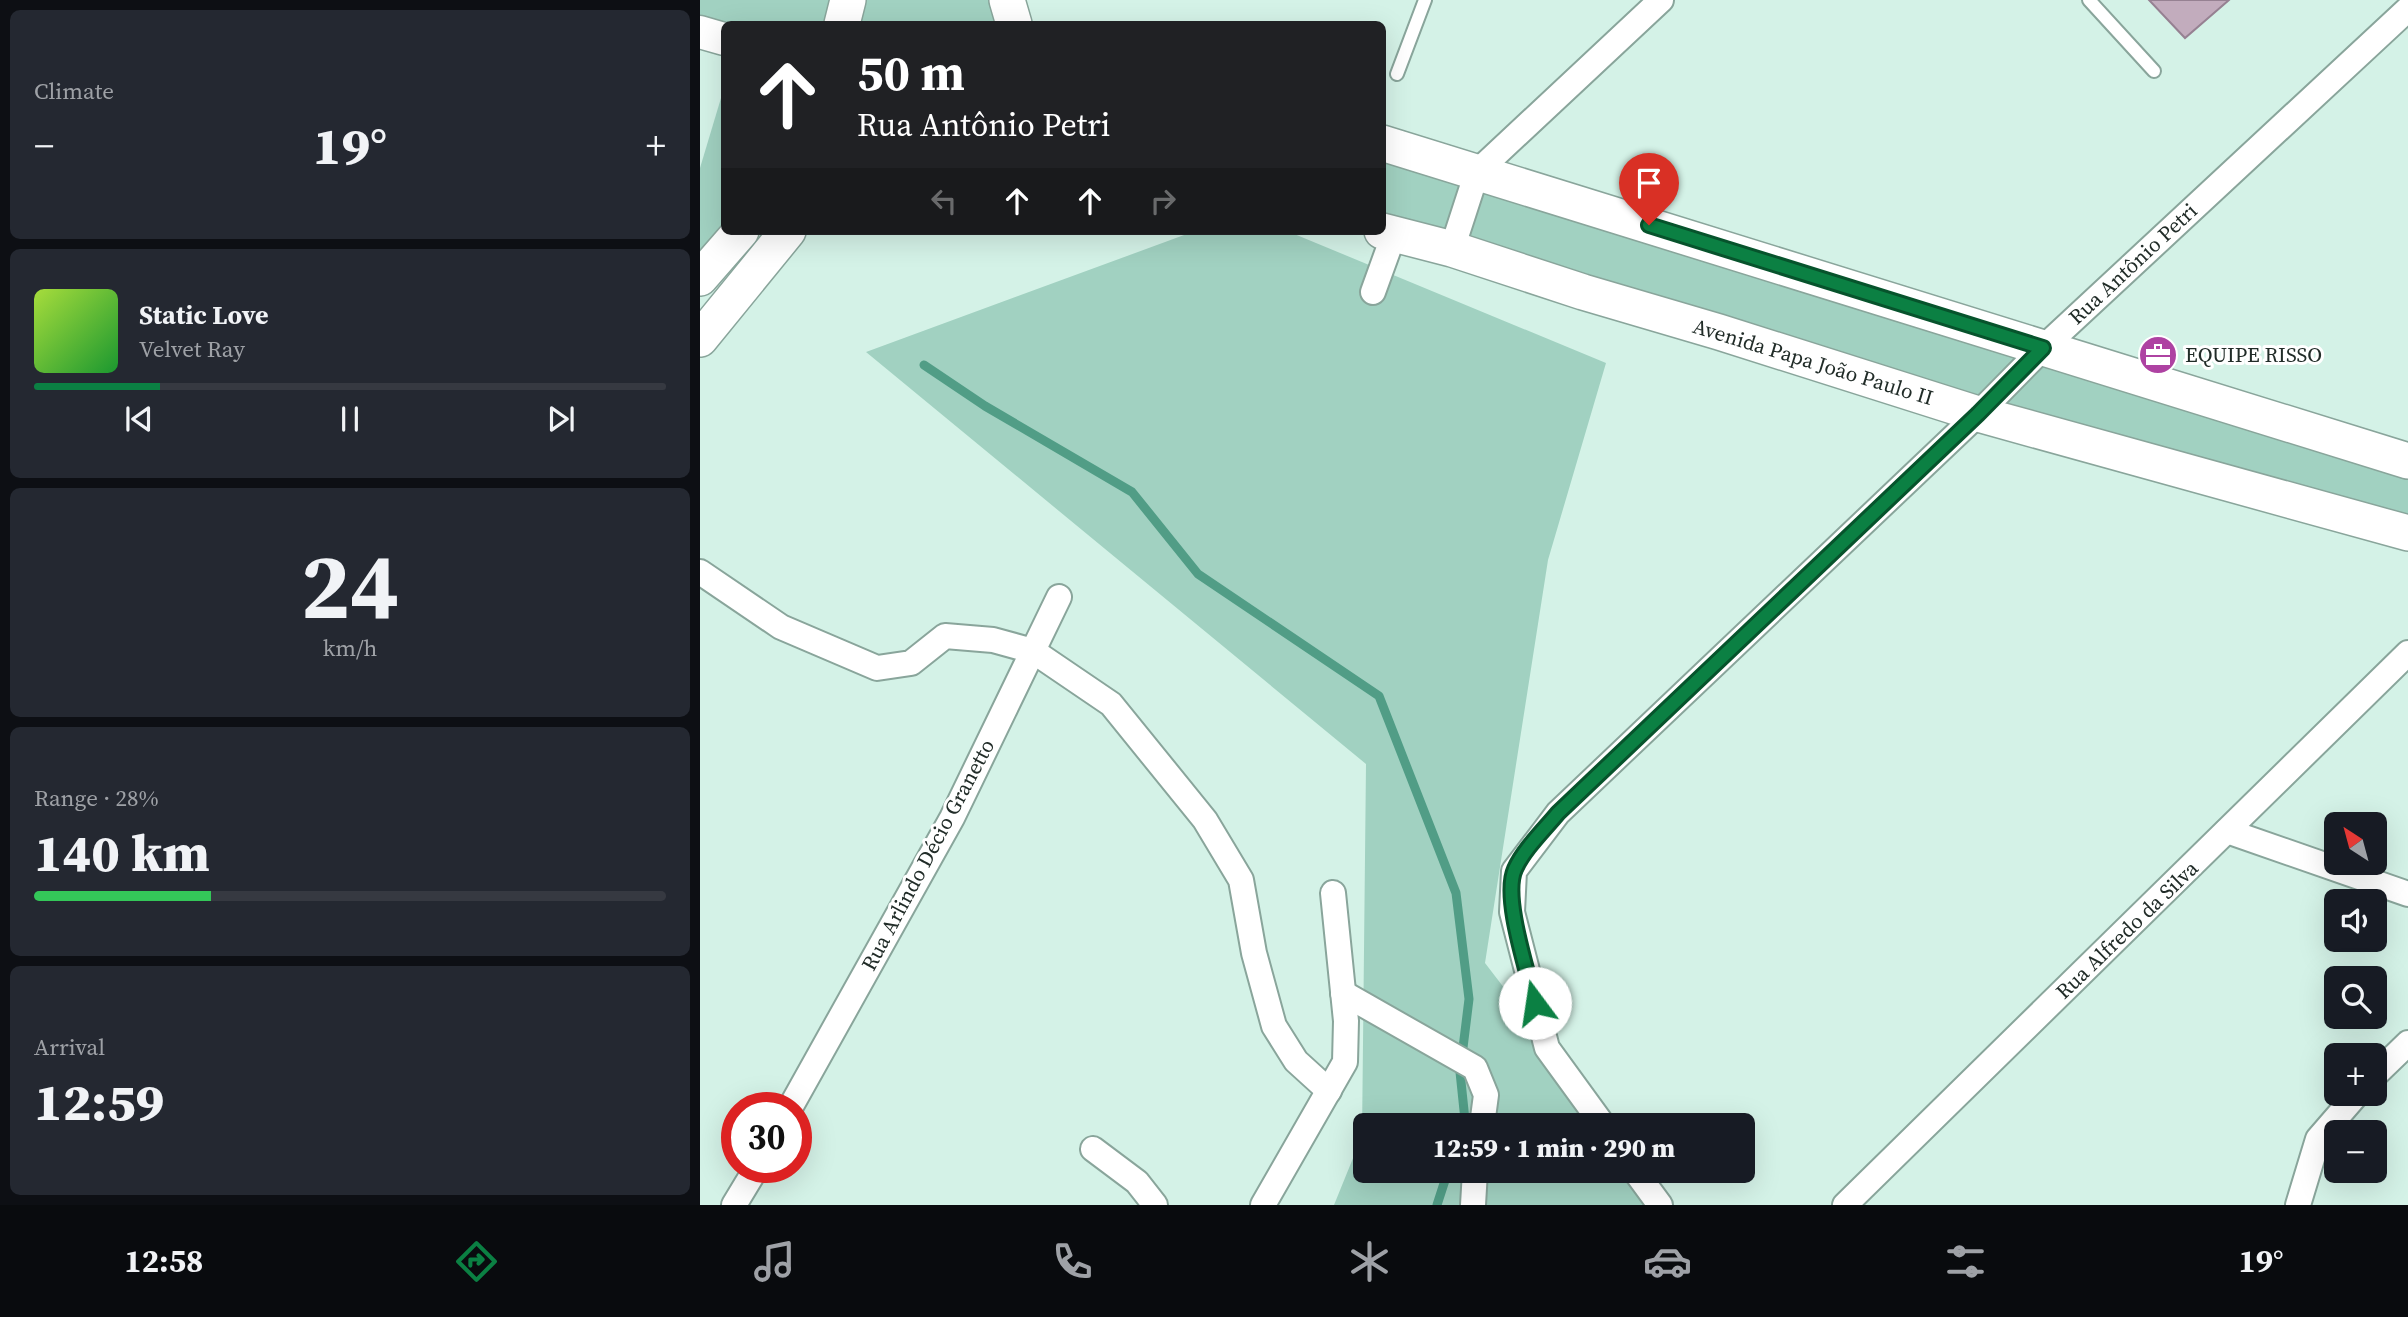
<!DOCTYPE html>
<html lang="en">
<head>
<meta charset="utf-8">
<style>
	:root { --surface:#171b24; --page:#242831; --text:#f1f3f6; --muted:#9ea1a6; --line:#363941; --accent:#0b8043 }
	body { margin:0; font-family:"Source Serif 4",serif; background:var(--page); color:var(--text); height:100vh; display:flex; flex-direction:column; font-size:26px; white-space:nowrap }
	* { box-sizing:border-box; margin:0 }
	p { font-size:23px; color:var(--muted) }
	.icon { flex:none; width:38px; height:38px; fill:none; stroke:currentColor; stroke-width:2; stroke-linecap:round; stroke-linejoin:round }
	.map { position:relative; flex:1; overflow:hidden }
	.drawer { display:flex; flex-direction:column; gap:10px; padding:10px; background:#0d0f14; width:700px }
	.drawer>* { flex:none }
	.guide { position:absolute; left:21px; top:21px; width:665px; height:214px; border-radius:10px; box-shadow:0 7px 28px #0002; background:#202124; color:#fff; overflow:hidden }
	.needle { width:46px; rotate:324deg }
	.controls { position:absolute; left:1624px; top:812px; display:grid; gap:14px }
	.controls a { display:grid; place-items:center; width:63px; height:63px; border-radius:10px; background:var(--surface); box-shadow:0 7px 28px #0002; font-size:35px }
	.speed { position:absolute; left:21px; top:1092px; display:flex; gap:14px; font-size:35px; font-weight:700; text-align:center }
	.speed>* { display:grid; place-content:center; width:91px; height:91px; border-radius:50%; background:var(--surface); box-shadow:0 7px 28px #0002; line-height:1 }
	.speed .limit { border:10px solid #d22; background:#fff; color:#111 }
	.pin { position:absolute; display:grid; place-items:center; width:60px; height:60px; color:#fff; margin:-72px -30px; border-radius:50% 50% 50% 0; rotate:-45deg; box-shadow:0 0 7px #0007 }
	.pin .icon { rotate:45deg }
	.me { position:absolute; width:77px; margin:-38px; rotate:346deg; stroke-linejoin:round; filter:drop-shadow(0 0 5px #0008) }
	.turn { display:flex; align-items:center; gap:24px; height:147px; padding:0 21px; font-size:32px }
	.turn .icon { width:91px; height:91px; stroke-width:2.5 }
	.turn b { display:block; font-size:49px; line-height:60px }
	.lanes { display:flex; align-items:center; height:66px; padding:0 21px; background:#0003; justify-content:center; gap:35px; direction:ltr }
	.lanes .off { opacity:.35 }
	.big { font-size:52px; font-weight:800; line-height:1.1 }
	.drawer .tile { flex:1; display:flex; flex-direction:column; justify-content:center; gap:10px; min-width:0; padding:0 24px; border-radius:10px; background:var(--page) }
	.drawer .dial { align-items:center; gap:0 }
	.dial b { font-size:91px; line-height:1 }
	.song { display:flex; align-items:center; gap:21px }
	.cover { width:84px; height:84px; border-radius:10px; background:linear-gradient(135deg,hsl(80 70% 55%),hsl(130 70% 35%)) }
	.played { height:7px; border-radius:4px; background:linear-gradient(90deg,var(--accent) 20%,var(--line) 20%) }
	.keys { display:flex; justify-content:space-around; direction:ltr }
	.heat { display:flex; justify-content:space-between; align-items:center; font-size:38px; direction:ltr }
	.charge { height:10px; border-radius:5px; background:linear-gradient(90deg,#34c759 28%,var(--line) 0) }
	.trip { position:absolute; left:653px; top:1113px; width:402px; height:70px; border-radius:10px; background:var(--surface); box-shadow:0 7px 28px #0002; font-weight:800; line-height:70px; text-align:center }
	.menu { display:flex; height:112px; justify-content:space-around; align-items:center; background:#090b0e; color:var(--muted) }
	.menu .icon { width:49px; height:49px }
	.menu .on { color:var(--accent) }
	.menu b { font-size:32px; color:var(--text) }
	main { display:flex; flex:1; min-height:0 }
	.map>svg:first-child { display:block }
</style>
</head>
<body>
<main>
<section class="drawer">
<div class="tile"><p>Climate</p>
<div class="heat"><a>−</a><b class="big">19°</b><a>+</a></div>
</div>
<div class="tile">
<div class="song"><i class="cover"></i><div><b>Static Love</b><p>Velvet Ray</p></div></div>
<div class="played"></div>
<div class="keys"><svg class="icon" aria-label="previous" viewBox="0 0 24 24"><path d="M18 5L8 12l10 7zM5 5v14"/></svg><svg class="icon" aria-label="pause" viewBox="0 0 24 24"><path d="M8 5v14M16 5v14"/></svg><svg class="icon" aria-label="next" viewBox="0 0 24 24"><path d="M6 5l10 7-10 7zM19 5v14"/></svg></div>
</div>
<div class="tile dial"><b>24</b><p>km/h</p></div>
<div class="tile"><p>Range · 28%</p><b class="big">140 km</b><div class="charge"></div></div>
<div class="tile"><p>Arrival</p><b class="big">12:59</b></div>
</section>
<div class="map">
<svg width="1708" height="1205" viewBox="0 0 1708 1205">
	<rect width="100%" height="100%" fill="#d4f2e7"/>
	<g fill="#a1d1c1">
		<polygon points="0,0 144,0 138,24 24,24 0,27"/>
		<polygon points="153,0 298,0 304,24 147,24"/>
		<polygon points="24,88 24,231 0,273 0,168"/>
		<polygon points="682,147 772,174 751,245 683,227"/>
		<polygon points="778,176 1336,349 1277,410 756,248"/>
		<polygon points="495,231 587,231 906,363 848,560 785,963 909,1125 665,1125 665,1171 944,1171 970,1205 634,1205 662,1136 666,764 166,352"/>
		<polygon points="1343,353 1708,465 1708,530 1284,412"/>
	</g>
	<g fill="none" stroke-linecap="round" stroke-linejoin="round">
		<g stroke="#519d86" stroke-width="9">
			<polyline points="224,365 285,406 432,492 498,574 679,696 756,893 769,999 760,1072 765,1120 763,1125"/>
			<polyline points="737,1205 748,1171"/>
		</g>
	</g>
	<polygon fill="#c2acbd" stroke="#968192" stroke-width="2" points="1449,0 1529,0 1485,38"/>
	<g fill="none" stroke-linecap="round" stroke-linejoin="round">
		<defs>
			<g id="service">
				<polyline points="1389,0 1454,71"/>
				<polyline points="697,74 725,0"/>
			</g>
			<g id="minor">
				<polyline points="752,249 777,172 961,0"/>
				<polyline points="673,292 694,234"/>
				<polyline points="0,572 81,627 177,668 211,663 245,636 293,640 333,651 411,704 505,820 541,880 554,953 574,1026 596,1061 629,1091"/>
				<polyline points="1527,831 1708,894"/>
				<polyline points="643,993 775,1068 786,1095 782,1125"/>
				<polyline points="1675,1075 1708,1043"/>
				<polyline points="90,1108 252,818 359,597"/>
				<polyline points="903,1125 847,1048 812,912 814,871 858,813 1278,414 1343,348 1708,9"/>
				<polyline points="393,1149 437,1182 455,1205"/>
				<polyline points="935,1171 960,1205"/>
				<polyline points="34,1205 57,1167"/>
				<polyline points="563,1205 645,1062 646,1021 633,893"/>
				<polyline points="773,1205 775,1171"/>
				<polyline points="1145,1205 1708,653"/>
				<polyline points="1598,1205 1618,1139 1657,1094"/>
			</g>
			<polyline id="tertiary" points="0,32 24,39"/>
			<g id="secondary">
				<polyline points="307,0 314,24"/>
				<polyline points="142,24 148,0"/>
				<polyline points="682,143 1708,461"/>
				<polyline points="682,231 752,249 883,292 1019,332 1278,414 1708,533"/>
				<polyline points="0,278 41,231"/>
				<polyline points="0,339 88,231"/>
			</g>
		</defs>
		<use href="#service" stroke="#89a59b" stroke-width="16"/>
		<use href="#minor" stroke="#89a59b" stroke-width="28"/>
		<use href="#tertiary" stroke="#89a59b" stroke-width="35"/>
		<use href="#secondary" stroke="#89a59b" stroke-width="38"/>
		<use href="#service" stroke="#fff" stroke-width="12"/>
		<use href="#minor" stroke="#fff" stroke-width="24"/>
		<use href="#tertiary" stroke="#fff" stroke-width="32"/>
		<use href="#secondary" stroke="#fff" stroke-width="35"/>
	</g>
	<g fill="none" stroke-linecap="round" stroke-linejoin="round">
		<defs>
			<path id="route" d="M835,1003C828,972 802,897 815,869C824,849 844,830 858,813L1278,414L1343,348L949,225"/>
		</defs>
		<use href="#route" stroke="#07532c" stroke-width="18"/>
		<use href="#route" stroke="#0b8043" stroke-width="12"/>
	</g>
	<defs>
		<symbol id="office-disc" viewBox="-11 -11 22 22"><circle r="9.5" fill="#ae42a2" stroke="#fff"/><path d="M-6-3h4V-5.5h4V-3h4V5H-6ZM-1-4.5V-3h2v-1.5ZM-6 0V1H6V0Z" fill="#fff"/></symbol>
	</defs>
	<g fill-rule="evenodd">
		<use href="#office-disc" x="1436" y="333" width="44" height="44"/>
	</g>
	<g text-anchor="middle" stroke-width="6" stroke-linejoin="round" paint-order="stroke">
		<g font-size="21" fill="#212c28" stroke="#fff">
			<text transform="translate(1433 264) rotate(-43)" y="7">Rua Antônio Petri</text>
			<text transform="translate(1113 362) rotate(17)" y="7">Avenida Papa João Paulo II</text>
			<text transform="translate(228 855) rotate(-62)" y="7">Rua Arlindo Décio Granetto</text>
			<text transform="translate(1427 930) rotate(-44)" y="7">Rua Alfredo da Silva</text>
		</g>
		<g font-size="21" fill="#212c28" stroke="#fff" text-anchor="start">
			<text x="1485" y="362">EQUIPE RISSO</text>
		</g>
	</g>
</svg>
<div class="controls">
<a><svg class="needle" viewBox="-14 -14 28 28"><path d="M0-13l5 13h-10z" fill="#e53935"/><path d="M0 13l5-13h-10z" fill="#9ea1a6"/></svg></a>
<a><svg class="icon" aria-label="sound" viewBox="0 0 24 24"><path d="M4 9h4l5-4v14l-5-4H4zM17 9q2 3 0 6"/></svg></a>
<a><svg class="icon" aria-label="search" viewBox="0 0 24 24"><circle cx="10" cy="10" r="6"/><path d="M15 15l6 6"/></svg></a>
<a>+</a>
<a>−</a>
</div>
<div class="speed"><div class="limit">30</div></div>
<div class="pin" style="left:949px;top:225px;background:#d93025"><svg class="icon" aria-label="arrive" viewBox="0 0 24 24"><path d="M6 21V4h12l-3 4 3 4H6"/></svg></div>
<svg class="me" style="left:835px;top:1003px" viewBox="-20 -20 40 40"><circle r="19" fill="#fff"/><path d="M0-13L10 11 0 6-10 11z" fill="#0b8043"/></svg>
<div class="trip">12:59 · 1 min · 290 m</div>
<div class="guide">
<div class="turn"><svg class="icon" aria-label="ahead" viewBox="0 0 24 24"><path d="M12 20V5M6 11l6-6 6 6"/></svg><div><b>50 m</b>Rua Antônio Petri</div></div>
<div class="lanes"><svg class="icon off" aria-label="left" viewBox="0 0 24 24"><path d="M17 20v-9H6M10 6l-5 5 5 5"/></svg><svg class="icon" aria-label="ahead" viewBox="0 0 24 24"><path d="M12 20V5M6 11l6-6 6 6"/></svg><svg class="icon" aria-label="ahead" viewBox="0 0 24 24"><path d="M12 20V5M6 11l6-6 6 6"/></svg><svg class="icon off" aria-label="right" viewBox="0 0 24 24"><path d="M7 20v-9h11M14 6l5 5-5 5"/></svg></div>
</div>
</div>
</main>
<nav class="menu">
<b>12:58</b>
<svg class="icon on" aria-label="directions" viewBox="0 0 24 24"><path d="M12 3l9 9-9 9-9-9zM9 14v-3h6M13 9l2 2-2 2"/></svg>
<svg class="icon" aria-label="music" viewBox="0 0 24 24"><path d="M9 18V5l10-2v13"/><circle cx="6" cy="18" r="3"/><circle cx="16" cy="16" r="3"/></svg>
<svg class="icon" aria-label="phone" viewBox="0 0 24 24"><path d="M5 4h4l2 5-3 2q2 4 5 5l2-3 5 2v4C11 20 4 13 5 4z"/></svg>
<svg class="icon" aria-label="climate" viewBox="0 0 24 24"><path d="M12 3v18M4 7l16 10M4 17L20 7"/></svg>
<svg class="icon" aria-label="car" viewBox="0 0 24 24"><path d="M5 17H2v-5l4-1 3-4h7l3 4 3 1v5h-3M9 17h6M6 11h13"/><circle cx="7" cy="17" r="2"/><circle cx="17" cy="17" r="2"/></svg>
<svg class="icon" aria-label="filters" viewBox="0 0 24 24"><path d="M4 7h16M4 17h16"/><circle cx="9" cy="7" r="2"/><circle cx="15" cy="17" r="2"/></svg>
<b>19°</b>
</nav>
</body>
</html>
